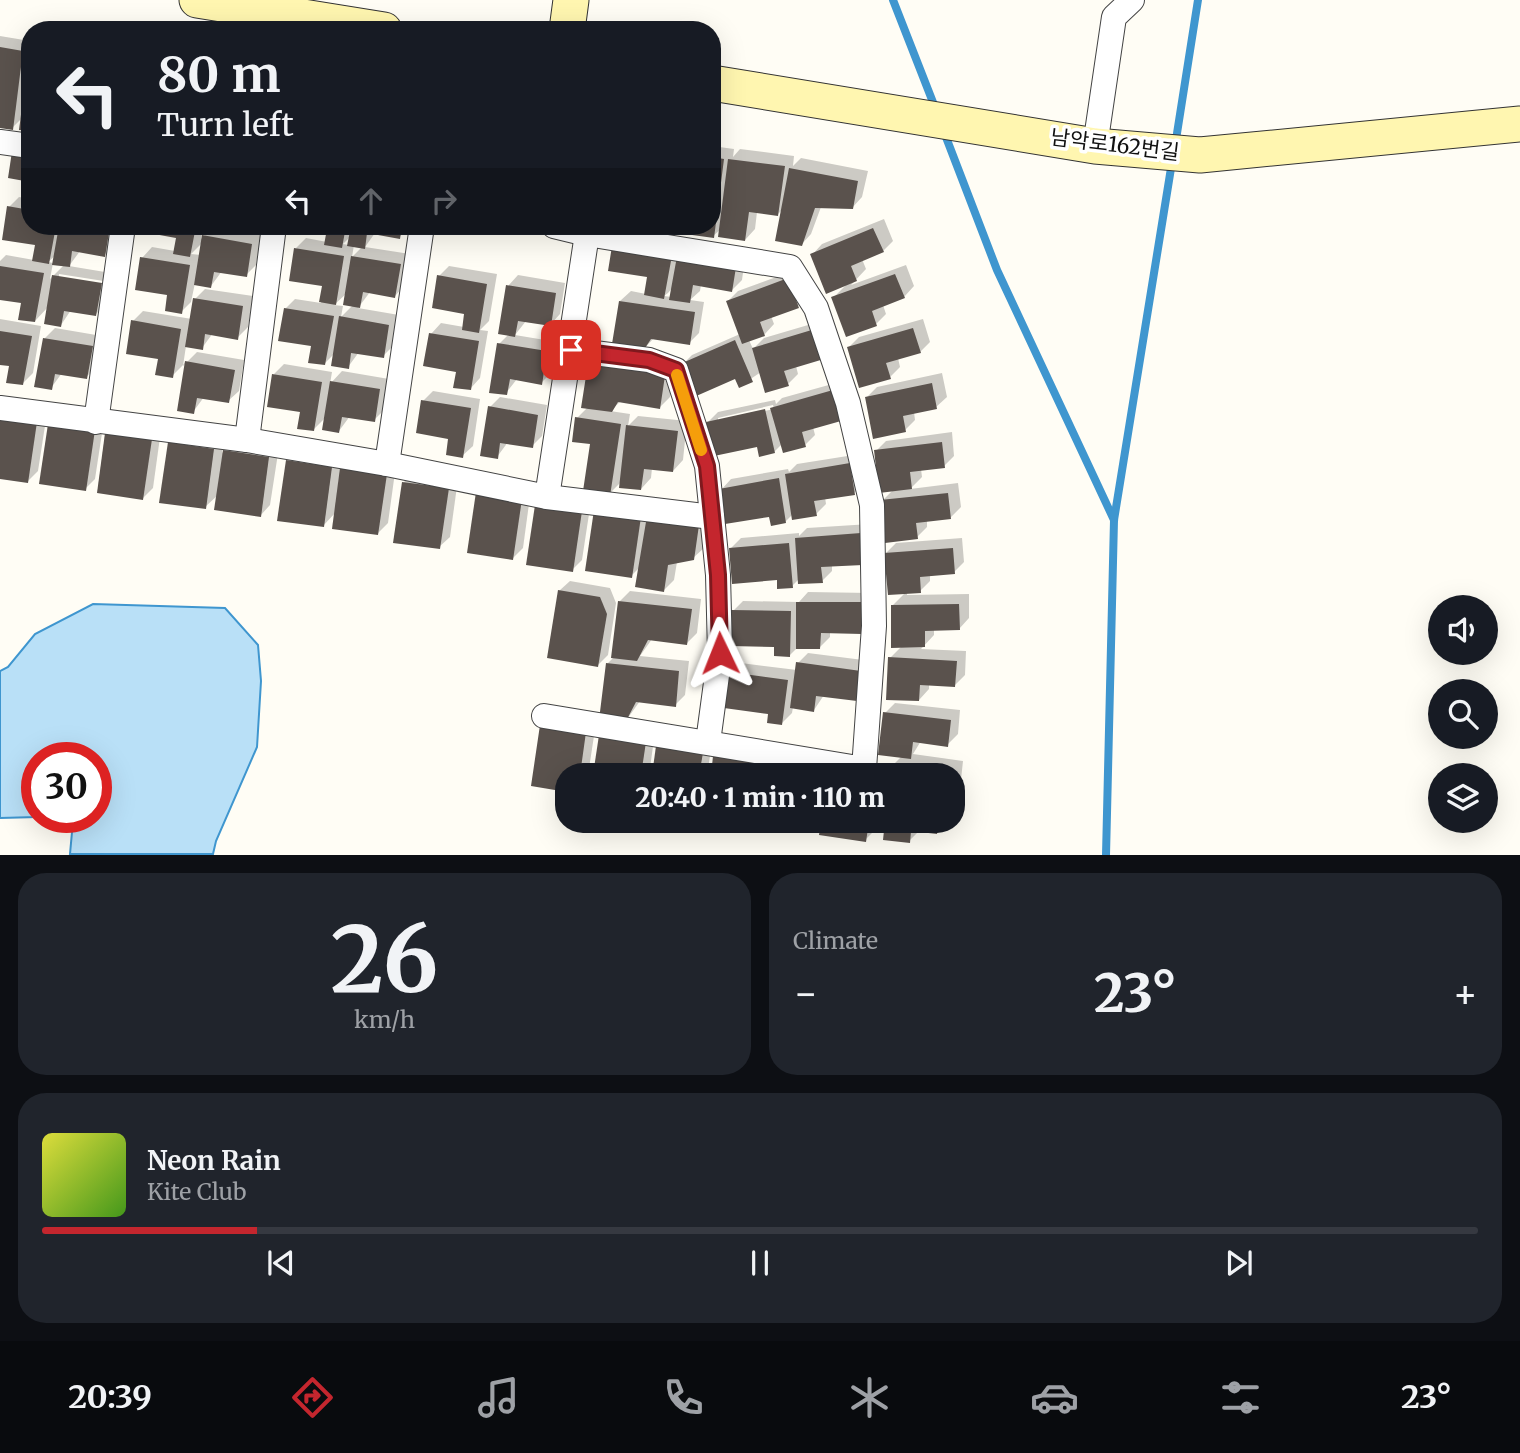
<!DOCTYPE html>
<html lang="en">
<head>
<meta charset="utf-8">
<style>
	:root { --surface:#171b24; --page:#20242c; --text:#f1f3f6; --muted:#9ea1a6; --line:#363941; --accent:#c4262e }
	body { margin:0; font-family:Merriweather,"Noto Sans KR",serif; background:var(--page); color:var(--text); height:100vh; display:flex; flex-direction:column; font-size:26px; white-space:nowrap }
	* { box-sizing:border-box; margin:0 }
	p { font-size:23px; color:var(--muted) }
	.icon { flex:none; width:38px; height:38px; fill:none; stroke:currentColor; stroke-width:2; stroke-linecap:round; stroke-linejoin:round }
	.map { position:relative; height:855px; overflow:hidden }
	.drawer { display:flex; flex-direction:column; gap:18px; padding:18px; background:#0d0f14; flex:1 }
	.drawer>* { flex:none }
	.top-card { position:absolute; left:21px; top:21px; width:700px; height:214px; border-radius:28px; box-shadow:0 7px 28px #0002; background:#171b24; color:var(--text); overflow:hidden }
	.controls { position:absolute; left:1428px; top:595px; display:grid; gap:14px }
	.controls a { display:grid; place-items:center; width:70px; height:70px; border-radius:50%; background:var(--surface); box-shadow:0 7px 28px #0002; font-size:35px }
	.speed { position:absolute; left:21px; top:742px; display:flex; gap:14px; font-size:35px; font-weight:700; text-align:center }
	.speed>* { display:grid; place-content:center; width:91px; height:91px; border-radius:50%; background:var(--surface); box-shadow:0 7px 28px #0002; line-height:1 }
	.speed .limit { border:10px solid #d22; background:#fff; color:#111 }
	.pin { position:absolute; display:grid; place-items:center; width:60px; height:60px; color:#fff; margin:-30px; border-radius:14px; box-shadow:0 4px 10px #0006 }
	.me { position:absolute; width:77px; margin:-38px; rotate:358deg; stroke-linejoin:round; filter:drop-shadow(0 0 5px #0008) }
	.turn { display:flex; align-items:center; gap:24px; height:147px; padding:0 21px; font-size:32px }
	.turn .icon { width:91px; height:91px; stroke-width:2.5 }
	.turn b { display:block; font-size:49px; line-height:60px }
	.lanes { display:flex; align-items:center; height:66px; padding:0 21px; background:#0003; justify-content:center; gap:35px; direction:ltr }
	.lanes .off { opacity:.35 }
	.big { font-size:52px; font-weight:800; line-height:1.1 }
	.drawer .tile { flex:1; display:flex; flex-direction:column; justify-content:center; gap:10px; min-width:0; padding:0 24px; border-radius:28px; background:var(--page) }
	.drawer .dial { align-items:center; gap:0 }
	.dial b { font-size:91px; line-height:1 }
	.song { display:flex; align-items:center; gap:21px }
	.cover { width:84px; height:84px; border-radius:10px; background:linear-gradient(135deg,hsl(60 70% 55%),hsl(100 70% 35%)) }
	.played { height:7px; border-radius:4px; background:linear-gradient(90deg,var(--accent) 15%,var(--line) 15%) }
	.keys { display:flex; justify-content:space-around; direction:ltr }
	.heat { display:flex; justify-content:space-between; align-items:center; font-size:38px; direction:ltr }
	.drawer .tiles { flex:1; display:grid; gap:18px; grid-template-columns:1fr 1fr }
	.tile:last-child { grid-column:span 2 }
	.trip { position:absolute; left:555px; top:763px; width:410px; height:70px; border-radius:28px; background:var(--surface); box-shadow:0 7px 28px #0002; font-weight:800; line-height:70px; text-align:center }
	.tabs { display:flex; height:112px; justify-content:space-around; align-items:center; background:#090b0e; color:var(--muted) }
	.tabs .icon { width:49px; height:49px }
	.tabs .active { color:var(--accent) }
	.tabs b { font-size:32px; color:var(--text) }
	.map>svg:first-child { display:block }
</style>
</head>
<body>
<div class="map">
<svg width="1520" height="855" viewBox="0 0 1520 855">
	<rect width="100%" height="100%" fill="#fffdf5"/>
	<polygon fill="#b9e0f7" stroke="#3f96cf" stroke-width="2" points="93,604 225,608 258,645 261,681 257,747 216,841 213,854 70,854 72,832 63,817 96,817 96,758 37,758 37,817 0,818 0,671 8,667 35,634"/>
	<g fill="#0003" fill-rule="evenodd">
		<polygon points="0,36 30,41 30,130 22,118 12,128 0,126"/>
		<polygon points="712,146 734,149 733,157 740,149 794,156 793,166 801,158 868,171 862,197 852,208 821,207 811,234 801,245 783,209 778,214 757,212 755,229 745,240 721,229 713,236 687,233 688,226 712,226"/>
		<path d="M19,197L30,199V226H118L115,245L104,255L80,251L69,266L111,273L110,282L59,274V278L109,286L106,304L96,314L71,310L61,325L48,307L35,321L23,302L0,298V261L6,255L34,260L37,244L9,207ZM56,255L64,265L50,279L53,263L48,262Z"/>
		<polygon points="884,219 893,241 883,251 862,259 866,269 851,285 906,265 914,286 904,297 883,305 886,314 876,324 833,298 848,283 812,255 822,244"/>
		<path d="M146,226H203L201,239L214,226L261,234L256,265L246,275L222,271L211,286L195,283L191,302L181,312L142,258L152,247L175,251L178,236L145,231ZM203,242L201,255L191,254Z"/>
		<path d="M319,226H410L399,237L375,233L365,247L410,254L405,285L395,296L370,292L358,308L399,315L393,346L383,356L359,352L348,367L335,353L325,363L285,309L295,299L321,303L324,285L296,248L306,238L327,242L329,227ZM351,236L349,245L343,244ZM354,245L362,247L352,257ZM347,293L353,305L341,317L343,306L334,305Z"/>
		<path d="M615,240L746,251L742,280L732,290L701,285L700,291L690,300L704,302L699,333L689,343L654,338L639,354L676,360L670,397L660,407L621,401L610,411L630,414L628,426L638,416L687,421L683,460L673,471L652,468L651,478L641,489L622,481L609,494L592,443L577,418L588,407L613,350L620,301L631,291L646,294L649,276ZM673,287L672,297L664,296L668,293Z"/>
		<polygon points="449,266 497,274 489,321 480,330 488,331 480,378 470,389 431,334 441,323 464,327 466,313 439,276"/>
		<polygon points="798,269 808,296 798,306 771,316 774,324 764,335 749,340 753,349 764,338 825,320 796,366 798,374 788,384 761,372 740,386 736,377 682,365 692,355 740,334 728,301 738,291"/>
		<polygon points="518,275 565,283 560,314 550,325 526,321 515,335 557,342 551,373 541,383 517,379 506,393 499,344 509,334 508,286"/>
		<polygon points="205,289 253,296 248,327 237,338 213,333 202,348 186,346 183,366 197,352 244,360 239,391 228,401 204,397 193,412 186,362 172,376 133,321 143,311 192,319 195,299"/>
		<polygon points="0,319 41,326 33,373 23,383 11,365 0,363"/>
		<polygon points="923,319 930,342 920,352 898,358 900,367 890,377 849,347 859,337"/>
		<polygon points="55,328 102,336 97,367 86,377 62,373 51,388 45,338"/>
		<polygon points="284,364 332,372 330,384 342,371 389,379 384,410 374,420 350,416 339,431 326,417 314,429 274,374"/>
		<polygon points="942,373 947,397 936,407 914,412 915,420 905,430 867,397 877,387"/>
		<path d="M843,381L813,427L815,435L805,445L782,444L774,452L708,422L718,412L775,400L776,404L782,398ZM773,405L774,409L718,421V418Z"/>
		<polygon points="433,391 480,399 473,446 462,456 423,401"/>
		<polygon points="500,397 547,405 542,436 532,446 508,442 497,457 490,407"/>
		<polygon points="2,406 47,413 38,471 28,481 0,477"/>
		<polygon points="104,420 95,479 85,489 41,483"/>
		<polygon points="117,423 161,430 153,488 143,498"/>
		<polygon points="952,432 954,456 944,466 921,469 922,477 910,489 958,483 961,507 951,517 927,520 927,527 917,537 882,501 894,489 876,451 886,441"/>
		<polygon points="224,439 222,453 235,440 279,447 270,505 260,516 218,495 205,507 169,443"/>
		<polygon points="298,451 396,465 388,523 378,533 335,513 323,526 287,461"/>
		<polygon points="860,454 864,483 854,493 825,497 826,504 816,514 793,514 785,522 721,490 731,479 788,469 789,472 797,464"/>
		<polygon points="414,472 458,479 450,537 439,547 403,483"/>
		<polygon points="531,489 523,548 513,558 469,551"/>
		<polygon points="591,501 582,560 572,570 528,564"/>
		<polygon points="596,511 709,515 704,548 693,558 677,562 674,580 664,590 640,567 631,576"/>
		<polygon points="870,524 832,565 832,571 822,581 799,579 792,586 731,548 741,538 799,533 799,536 807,528"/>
		<polygon points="962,538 964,562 954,572 930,574 930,581 920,591 907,592 907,595 969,594 969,618 959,629 934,629 934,635 921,649 966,651 965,675 955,685 929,684 929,689 919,700 890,658 902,646 892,606 906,592 886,553 896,543"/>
		<polygon points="570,581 610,588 616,603 608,655 598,665 559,591"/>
		<polygon points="630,591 701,599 697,633 687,643 652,639 640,656 689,661 685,695 675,705 640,701 625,722 608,663 613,658 620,601"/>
		<polygon points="808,592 871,593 830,632 830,637 820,647 798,647 790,655 733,611 743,601 799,602"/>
		<polygon points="808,653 871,661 867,689 824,695 814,710 793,707 792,713 782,723 731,673 741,663 797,670 798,663"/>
		<polygon points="895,703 960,710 958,734 947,745 921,741 913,754 963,761 960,789 952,796 952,775 892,775 894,764 902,756 885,713"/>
		<polygon points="596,723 588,775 567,775 567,790 533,785"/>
		<polygon points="655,732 649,775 595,775 601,736"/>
		<polygon points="712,743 707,775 653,775 658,747"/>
		<polygon points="770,753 767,775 713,775 715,757"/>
		<polygon points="840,765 884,771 883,775 829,775"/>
		<polygon points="766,821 818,821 810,829"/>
		<polygon points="823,821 877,821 875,830 865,840 821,833"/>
		<polygon points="887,821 947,821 936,832 919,831 909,841 885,839"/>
	</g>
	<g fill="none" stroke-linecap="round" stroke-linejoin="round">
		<g stroke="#3f96cf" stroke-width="8">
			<polyline points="893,0 936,110"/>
			<polyline points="944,132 997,270 1114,520"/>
			<polyline points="1175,146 1198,0"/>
			<polyline points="1106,855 1114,520 1172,162"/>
		</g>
	</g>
	<g fill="#5a524d">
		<polygon points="0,47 23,51 13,130 0,128"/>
		<polygon points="28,61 30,62 30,131 19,130"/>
		<polygon points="13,145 30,148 30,182 8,178"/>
		<polygon points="712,157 724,159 714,238 685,234 687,226 712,226"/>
		<polygon points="728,159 785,166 778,216 749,212 745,241 718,237"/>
		<polygon points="789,168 858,181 853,209 815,208 802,246 775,241"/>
		<polygon points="7,206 30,210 30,226 56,226 49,264 32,261 35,245 2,240"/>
		<polygon points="59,226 110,226 105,257 72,251 70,267 52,265"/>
		<polygon points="144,226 196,226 190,257 173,254 176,238 143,232"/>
		<polygon points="317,226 346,226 342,248 324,245 327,229"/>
		<polygon points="351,226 402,226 400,239 367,233 365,249 347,246"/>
		<polygon points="873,228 884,252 851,266 857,281 826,294 810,254"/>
		<polygon points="202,235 252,244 247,277 214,272 211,288 194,285"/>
		<polygon points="613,240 673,250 664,299 644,295 647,277 608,271"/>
		<polygon points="294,248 344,256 336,305 319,302 322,286 289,281"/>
		<polygon points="678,251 737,261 732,292 693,285 690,303 669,300"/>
		<polygon points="351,256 401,264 395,298 363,292 360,308 343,305"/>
		<polygon points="140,257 190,265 182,314 165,311 167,295 135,290"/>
		<polygon points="0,266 44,273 35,322 18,320 21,303 0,300"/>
		<polygon points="895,274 905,298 872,311 877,326 846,337 831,297"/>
		<polygon points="52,275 102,283 96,316 64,311 61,327 44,324"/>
		<polygon points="437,275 487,284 479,333 462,330 464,314 432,308"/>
		<polygon points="788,278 799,308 760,322 765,336 742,344 726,301"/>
		<polygon points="506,285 556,293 551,326 518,321 515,337 498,334"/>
		<polygon points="193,298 243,306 238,340 205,334 203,350 185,347"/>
		<polygon points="619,301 695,312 690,345 651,339 641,354 611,350"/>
		<polygon points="284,308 334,316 325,365 308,363 311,346 278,341"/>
		<polygon points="339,316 389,325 384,358 351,353 349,369 331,366"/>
		<polygon points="131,320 181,329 173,378 155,375 158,359 126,354"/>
		<polygon points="913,328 921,353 886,363 891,379 859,388 847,347"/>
		<polygon points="815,329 824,359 784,371 789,386 765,393 752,348"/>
		<polygon points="0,331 32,336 23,385 6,383 9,366 0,365"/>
		<polygon points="429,333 479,341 471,390 453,388 456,372 423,366"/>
		<polygon points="43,338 93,346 87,379 55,374 52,390 34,387"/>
		<polygon points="735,340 753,382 739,388 735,379 694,397 680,364"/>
		<polygon points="497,343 547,351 542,385 510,379 507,395 489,393"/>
		<polygon points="589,357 666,369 660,409 618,402 612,412 581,408"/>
		<polygon points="185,361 235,370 229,403 197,398 194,414 177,411"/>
		<polygon points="272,374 322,382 314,431 297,429 300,412 267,407"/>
		<polygon points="330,381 380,389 375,422 342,417 339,433 322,430"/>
		<polygon points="932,383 937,409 903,416 906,432 873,439 865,397"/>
		<polygon points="833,390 841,421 802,432 806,447 783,453 770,408"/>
		<polygon points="421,400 471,408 463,458 446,455 448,439 416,433"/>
		<polygon points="488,406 538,415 533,448 500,443 498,459 480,456"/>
		<polygon points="765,409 775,453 759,457 757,447 714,456 706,422"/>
		<polygon points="0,417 37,422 28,483 0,479"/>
		<polygon points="575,417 621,424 610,496 583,491 590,444 572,442"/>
		<polygon points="48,424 95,430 86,491 39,484"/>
		<polygon points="626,425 678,431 673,472 644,469 641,490 619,488"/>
		<polygon points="105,433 152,439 143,500 97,493"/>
		<polygon points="168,442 214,449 206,509 159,503"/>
		<polygon points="942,442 945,468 910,472 912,489 879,493 874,450"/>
		<polygon points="223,450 269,457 261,517 214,510"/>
		<polygon points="286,460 332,467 324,527 277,521"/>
		<polygon points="850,463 855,495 814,501 817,516 792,520 785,474"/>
		<polygon points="340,468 387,474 378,535 332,529"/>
		<polygon points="779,478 786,523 771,526 769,517 725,524 719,489"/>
		<polygon points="402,482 449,488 440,549 393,543"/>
		<polygon points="476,492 522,499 513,560 467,553"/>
		<polygon points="948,493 951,519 916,523 918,539 885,543 880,500"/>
		<polygon points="535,505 582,511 573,572 526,565"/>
		<polygon points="594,510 641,517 632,578 585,571"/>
		<polygon points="647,516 699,525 694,560 668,565 664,592 635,587"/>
		<polygon points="861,533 863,565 821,567 823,583 798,584 795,538"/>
		<polygon points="789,543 793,588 777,589 777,580 732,584 729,548"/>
		<polygon points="953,548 955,574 920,577 921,593 888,595 884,553"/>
		<polygon points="558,590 600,597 607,614 598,667 547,658"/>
		<polygon points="618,601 692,609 687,645 648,640 637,661 611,658"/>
		<polygon points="796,602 862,602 862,634 821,633 820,649 796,649"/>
		<polygon points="959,604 960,630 925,631 925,647 891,648 891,605"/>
		<polygon points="731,610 791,611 790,657 774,656 774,647 730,646"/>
		<polygon points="888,657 957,661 955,687 920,685 919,701 886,700"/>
		<polygon points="796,662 861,671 857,701 816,696 814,712 790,708"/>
		<polygon points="606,663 679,671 676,707 636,702 625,723 599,720"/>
		<polygon points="729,672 788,680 782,725 767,723 768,714 724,708"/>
		<polygon points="883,712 951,720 948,747 913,742 911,759 878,755"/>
		<polygon points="540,725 586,732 580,775 567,775 567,792 531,786"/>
		<polygon points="599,735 646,742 641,775 593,775"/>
		<polygon points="656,746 703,753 699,775 652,775"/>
		<polygon points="713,756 761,763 759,775 711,775"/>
		<polygon points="772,763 819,770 818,775 771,775"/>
		<polygon points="892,763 953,770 953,775 891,775"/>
		<polygon points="764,821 812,821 811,831 764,824"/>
		<polygon points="821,821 869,821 866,842 819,835"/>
		<polygon points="885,821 939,821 937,834 911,831 910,843 883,840"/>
	</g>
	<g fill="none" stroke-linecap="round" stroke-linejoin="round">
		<defs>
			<g id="street">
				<polyline points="0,142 30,146"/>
				<polyline points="1095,146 1114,17 1132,0"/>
				<polyline points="571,350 649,360 676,370 707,466 718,575 720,653 708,742"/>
				<polyline points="0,408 247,440 387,464 547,497 712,517"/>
				<polyline points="96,422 123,226"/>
				<polyline points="247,440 274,226"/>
				<polyline points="387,464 422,226"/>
				<polyline points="547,497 587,234"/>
				<polyline points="544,716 864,769 874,626 872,505 848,403 816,308 790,267 587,234 554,226"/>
			</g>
			<g id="secondary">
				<polyline points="197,0 384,30"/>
				<polyline points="567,30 571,0"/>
				<polyline points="712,83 1095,146 1200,155 1520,124"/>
			</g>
		</defs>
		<use href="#street" stroke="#444" stroke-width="26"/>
		<use href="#secondary" stroke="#333" stroke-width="37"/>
		<use href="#street" stroke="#fff" stroke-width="24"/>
		<use href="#secondary" stroke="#fff6b0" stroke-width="35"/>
	</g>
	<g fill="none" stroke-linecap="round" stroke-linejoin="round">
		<defs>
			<polyline id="route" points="571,350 649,360 676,370 707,466 718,575 720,653"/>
		</defs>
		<use href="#route" stroke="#7f191e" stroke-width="18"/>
		<use href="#route" stroke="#c4262e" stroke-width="12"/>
		<polyline stroke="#f59e0b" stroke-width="12" points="677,375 701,450"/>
	</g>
	<g text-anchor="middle" stroke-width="7" stroke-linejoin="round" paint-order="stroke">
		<g font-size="21" fill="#111" stroke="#fff">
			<text transform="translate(1115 145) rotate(7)" y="7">남악로162번길</text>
		</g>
	</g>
</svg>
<div class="controls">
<a><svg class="icon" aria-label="sound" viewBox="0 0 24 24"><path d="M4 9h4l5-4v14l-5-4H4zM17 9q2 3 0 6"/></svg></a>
<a><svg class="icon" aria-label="search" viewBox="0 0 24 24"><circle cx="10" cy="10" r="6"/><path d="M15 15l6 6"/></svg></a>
<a><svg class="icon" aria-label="layers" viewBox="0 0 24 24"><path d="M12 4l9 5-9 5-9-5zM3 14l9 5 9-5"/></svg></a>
</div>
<div class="speed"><div class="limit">30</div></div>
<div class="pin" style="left:571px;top:350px;background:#d93025"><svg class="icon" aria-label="arrive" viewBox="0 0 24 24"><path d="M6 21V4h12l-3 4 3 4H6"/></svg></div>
<svg class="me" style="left:720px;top:653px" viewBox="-20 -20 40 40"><path d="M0-17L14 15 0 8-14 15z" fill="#c4262e" stroke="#fff" stroke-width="4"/></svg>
<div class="trip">20:40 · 1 min · 110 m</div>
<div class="top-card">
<div class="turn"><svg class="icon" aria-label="left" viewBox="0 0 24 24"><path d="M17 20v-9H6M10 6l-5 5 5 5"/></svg><div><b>80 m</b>Turn left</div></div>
<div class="lanes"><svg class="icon" aria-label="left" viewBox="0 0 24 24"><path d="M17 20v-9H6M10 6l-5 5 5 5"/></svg><svg class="icon off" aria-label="ahead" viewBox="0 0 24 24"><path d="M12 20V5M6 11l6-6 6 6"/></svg><svg class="icon off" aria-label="right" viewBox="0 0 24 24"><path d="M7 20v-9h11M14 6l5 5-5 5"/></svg></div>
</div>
</div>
<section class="drawer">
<div class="tiles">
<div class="tile dial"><b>26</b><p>km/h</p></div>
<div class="tile"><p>Climate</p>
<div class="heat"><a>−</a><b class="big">23°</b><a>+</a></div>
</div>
<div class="tile">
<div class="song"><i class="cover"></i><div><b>Neon Rain</b><p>Kite Club</p></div></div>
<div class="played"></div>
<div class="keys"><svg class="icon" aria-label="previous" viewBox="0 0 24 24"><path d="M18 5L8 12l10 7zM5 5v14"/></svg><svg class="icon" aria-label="pause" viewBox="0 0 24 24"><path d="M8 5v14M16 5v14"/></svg><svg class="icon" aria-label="next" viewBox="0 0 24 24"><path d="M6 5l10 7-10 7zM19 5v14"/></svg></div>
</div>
</div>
</section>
<nav class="tabs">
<b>20:39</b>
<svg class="icon active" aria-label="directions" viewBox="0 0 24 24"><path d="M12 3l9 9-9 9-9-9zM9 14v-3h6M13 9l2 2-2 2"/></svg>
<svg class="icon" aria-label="music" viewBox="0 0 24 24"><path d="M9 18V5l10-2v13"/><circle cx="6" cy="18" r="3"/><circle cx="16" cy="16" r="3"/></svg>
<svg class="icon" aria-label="phone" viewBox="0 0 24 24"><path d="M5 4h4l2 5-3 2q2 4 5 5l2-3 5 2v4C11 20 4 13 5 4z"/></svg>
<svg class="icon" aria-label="climate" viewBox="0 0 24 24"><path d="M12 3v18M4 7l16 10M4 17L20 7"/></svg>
<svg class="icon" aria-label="car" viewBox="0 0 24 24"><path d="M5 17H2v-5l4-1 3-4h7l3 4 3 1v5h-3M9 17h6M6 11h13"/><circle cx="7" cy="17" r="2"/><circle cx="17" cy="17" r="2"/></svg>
<svg class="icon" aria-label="filters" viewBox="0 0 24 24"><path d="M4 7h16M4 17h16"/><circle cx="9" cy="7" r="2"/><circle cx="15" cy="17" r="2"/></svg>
<b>23°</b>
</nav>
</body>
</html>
